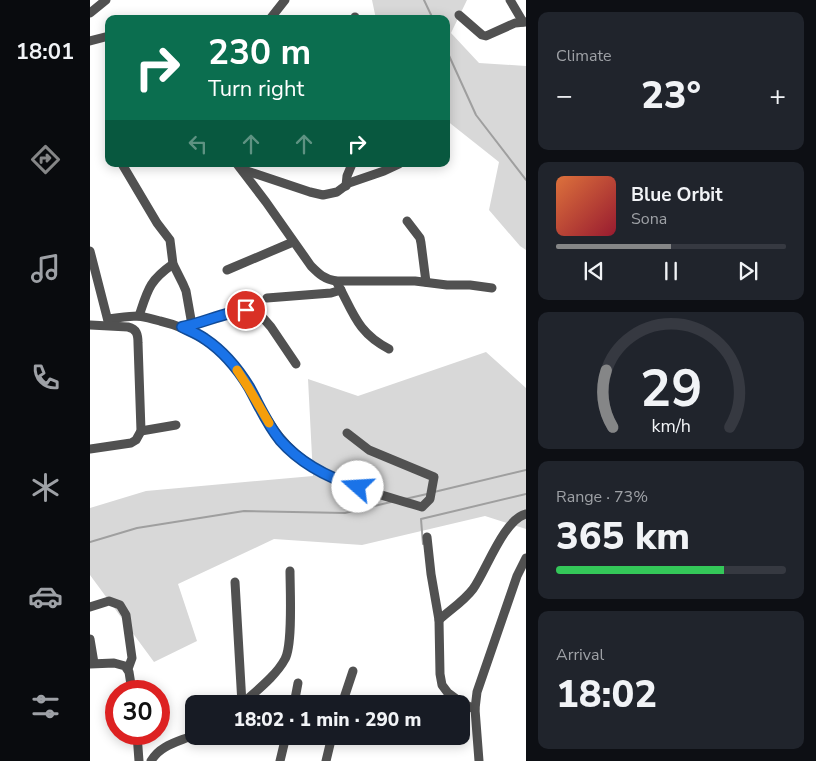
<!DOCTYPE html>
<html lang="en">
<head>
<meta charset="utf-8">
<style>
	:root { --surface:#171b24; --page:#20242c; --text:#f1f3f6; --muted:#9ea1a6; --line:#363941; --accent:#858687 }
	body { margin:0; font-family:"Nunito Sans",sans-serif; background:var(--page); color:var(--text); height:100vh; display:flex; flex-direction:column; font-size:19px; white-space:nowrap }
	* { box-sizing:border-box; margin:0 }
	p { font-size:16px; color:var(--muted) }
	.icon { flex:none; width:28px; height:28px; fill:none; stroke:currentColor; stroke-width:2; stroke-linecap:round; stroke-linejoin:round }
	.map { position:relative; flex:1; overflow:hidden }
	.details { display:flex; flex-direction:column; gap:12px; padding:12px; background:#0d0f14; width:290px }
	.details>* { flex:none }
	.banner { position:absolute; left:15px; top:15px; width:345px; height:152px; border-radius:10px; box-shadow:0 2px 12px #0003; background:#0b6e4f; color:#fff; overflow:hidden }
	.speed { position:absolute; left:15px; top:680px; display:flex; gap:10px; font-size:25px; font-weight:700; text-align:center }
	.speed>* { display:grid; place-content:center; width:65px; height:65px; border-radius:50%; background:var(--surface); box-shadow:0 2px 12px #0003; line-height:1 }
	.speed .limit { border:8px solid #d22; background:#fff; color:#111 }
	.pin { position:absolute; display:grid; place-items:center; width:42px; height:42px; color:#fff; margin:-21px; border:2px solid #fff; border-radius:50%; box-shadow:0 1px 5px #0007 }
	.me { position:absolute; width:55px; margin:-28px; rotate:289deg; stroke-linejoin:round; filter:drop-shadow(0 0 4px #0008) }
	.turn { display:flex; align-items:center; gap:18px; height:105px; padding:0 20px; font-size:22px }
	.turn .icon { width:65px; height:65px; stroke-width:2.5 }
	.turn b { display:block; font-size:35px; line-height:42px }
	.lanes { display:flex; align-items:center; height:48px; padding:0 20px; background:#0003; justify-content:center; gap:25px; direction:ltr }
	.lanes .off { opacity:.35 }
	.big { font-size:38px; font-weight:800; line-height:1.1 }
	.details .widget { flex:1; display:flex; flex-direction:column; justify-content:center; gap:8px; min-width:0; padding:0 18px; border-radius:10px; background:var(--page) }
	.details .dial { align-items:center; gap:0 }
	.dial svg { height:130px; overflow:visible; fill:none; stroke:var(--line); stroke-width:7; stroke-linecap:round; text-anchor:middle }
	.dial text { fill:var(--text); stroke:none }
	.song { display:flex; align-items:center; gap:15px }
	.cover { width:60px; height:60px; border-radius:8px; background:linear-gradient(135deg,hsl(20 70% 55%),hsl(350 70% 35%)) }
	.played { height:5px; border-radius:2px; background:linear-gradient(90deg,var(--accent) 50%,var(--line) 50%) }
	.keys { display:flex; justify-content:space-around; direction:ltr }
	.heat { display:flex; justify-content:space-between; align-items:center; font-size:28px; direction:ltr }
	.charge { height:8px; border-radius:4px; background:linear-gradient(90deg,#34c759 73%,var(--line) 0) }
	.trip { position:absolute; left:95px; top:695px; width:285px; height:50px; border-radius:10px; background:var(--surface); box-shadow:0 2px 12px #0003; font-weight:800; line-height:50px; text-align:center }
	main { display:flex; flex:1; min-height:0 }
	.tabs { display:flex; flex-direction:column; width:90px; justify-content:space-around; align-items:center; background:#090b0e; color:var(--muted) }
	.tabs .icon { width:35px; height:35px }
	.tabs .current { color:var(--accent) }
	.tabs b { font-size:22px; color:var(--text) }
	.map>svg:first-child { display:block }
</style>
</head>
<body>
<main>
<nav class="tabs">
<b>18:01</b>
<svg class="icon current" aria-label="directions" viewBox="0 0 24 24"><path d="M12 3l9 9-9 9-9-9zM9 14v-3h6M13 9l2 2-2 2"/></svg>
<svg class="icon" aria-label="music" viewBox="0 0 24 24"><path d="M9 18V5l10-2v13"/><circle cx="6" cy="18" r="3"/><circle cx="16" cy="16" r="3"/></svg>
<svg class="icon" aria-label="phone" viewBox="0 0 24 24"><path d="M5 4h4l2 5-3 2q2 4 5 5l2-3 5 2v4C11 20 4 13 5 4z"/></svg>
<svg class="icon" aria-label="climate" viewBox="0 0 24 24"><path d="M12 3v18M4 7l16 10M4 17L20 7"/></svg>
<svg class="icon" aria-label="car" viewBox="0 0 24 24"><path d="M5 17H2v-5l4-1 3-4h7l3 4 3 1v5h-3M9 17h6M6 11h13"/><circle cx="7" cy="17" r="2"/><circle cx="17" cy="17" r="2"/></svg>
<svg class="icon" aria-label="filters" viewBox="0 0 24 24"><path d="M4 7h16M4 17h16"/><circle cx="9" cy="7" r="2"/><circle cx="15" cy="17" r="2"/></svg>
</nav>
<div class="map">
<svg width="436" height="761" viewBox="0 0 436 761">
	<rect width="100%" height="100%" fill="#fff"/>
	<g fill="#d8d8d8">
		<polygon points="282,0 377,0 361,33 389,63 436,66 436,250 430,246 399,210 409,162 356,120 356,19 286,19"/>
		<polygon points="396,352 436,388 436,529 395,516 272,545 184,539 88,584 107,641 64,662 0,575 0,508 56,491 223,476 218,379 268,396"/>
	</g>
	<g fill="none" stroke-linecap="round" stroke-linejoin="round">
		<g stroke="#9f9f9f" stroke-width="2">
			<polyline points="334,0 343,19"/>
			<polyline points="356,49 386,115 436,180"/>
			<polyline points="344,492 436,470"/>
			<polyline points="315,499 337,494"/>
			<polyline points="0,542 47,528 154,511 255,513 301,502"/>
			<polyline points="333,544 331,519 436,494"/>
		</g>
		<g stroke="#515151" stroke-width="9">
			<polyline points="420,0 433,22"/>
			<polyline points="0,13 16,0"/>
			<polyline points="369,15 392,35 396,36 425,23 436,22"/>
			<polyline points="180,19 195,0"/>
			<polyline points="265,19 265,17"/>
			<polyline points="0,41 19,36"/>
			<polyline points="32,164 67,223 80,240 83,264 93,284 96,291 102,325"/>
			<path d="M147,164L176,202L221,266C229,274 234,279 246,281H325L357,285H380L402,288"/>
			<polyline points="154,170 220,192 233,195 247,192 259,183 294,171 309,164"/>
			<polyline points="256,186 257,176 262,164"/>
			<polyline points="317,221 330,238 331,243 336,282"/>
			<polyline points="0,251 19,325"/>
			<polyline points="137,270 203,242"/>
			<path d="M246,281C263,311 266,332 299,349"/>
			<polyline points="177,298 241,293 251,290"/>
			<path d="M49,316C58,289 59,281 83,264"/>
			<path d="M18,319C28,318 38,316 48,316C55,317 63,319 70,321C110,330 138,352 159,387C175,415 184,436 210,457C244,485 290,494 332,507L340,499L344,477L279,450L257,433"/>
			<path d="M0,325L38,327C47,329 48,335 48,343L51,431L46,440L41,443L0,449"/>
			<polyline points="97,326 151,311 163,311 174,319 181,327 206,364"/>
			<polyline points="51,431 86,425"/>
			<polyline points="337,537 341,574 349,620 350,674 352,685 358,693 373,704 385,709"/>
			<polyline points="145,582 152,704"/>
			<polyline points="0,607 19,601 30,605 36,615 42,658 38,669"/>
			<path d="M349,620C360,610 374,601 383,589C396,571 414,519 436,514"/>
			<polyline points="0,639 4,663"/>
			<polyline points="0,664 24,663 35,666 39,672 42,691"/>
			<path d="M152,704C166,691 186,676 195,659C203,645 200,589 200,571"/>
			<polyline points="204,704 208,683"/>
			<polyline points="252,704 263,671"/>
			<polyline points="47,734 49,761"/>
			<path d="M61,761C70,745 88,742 104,735"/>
			<polyline points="190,761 196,736"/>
			<polyline points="236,761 242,736"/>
			<polyline points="389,761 385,709 387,692 427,576 436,558"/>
		</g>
	</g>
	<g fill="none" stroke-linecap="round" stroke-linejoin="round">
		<defs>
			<path id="route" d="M156,310C135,312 113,323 92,327C100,331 108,334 115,339C133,351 148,369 159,387C169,405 177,424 190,440C211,464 239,478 268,487"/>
		</defs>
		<use href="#route" stroke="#114b97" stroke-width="12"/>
		<use href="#route" stroke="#1a73e8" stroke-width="9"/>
		<polyline stroke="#f59e0b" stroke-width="9" points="147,370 158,387 179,423"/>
	</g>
</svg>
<div class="speed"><div class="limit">30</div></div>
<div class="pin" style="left:156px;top:310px;background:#d93025"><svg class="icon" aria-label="arrive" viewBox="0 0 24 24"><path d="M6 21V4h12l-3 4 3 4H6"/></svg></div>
<svg class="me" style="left:268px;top:487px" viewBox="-20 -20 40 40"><circle r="19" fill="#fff"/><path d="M0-13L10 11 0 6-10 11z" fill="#1a73e8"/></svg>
<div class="trip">18:02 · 1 min · 290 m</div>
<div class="banner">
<div class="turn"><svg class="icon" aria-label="right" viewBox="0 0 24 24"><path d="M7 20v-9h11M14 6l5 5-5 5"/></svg><div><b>230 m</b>Turn right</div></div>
<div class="lanes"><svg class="icon off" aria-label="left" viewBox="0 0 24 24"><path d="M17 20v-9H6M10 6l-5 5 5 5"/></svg><svg class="icon off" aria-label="ahead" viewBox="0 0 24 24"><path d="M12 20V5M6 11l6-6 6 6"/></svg><svg class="icon off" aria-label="ahead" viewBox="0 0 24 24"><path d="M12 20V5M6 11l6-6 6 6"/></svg><svg class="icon" aria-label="right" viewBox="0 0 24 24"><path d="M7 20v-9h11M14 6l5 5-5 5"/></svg></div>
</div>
</div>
<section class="details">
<div class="widget"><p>Climate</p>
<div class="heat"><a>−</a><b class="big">23°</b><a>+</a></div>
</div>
<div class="widget">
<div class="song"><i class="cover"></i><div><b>Blue Orbit</b><p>Sona</p></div></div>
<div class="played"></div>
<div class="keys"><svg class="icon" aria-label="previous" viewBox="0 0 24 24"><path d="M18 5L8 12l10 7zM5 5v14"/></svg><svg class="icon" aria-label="pause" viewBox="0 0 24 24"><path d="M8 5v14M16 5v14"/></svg><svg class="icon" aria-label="next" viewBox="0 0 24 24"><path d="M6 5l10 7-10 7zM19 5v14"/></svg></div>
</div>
<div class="widget dial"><svg viewBox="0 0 100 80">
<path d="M14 69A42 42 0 1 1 86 69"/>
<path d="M14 69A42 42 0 0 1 10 34" stroke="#858687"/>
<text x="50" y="56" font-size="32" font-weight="700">29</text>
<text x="50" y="72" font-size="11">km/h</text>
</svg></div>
<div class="widget"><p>Range · 73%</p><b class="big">365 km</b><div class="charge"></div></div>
<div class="widget"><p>Arrival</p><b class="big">18:02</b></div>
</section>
</main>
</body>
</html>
